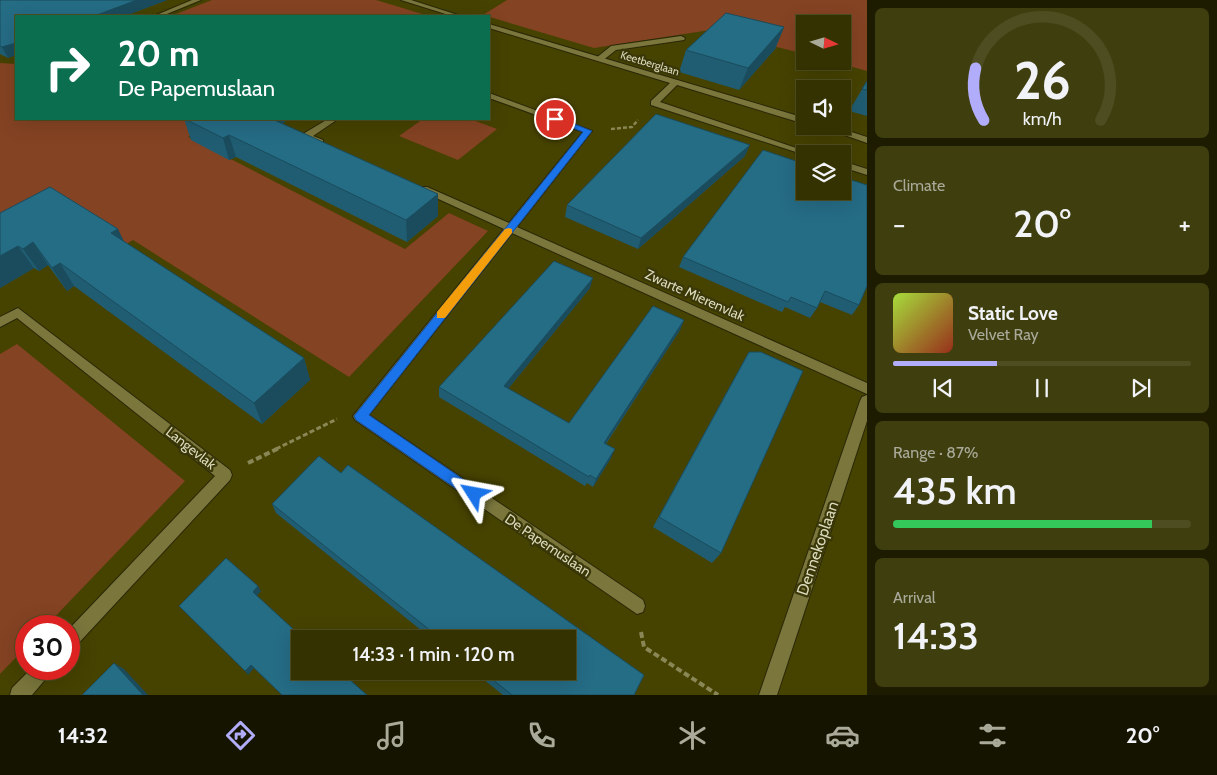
<!DOCTYPE html>
<html lang="en">
<head>
<meta charset="utf-8">
<style>
	:root { --surface:#343200; --page:#3f3e0f; --text:#f1f3f6; --muted:#a9aa99; --line:#4e4d22; --accent:#b1adfa }
	body { margin:0; font-family:Cabin,sans-serif; background:var(--page); color:var(--text); height:100vh; display:flex; flex-direction:column; font-size:19px; white-space:nowrap }
	* { box-sizing:border-box; margin:0 }
	p { font-size:16px; color:var(--muted) }
	.icon { flex:none; width:28px; height:28px; fill:none; stroke:currentColor; stroke-width:2; stroke-linecap:round; stroke-linejoin:round }
	.map { position:relative; flex:1; overflow:hidden }
	.details { display:flex; flex-direction:column; gap:8px; padding:8px; background:#1d1c00; width:350px }
	.details>* { flex:none }
	.hud { position:absolute; left:15px; top:15px; width:475px; height:105px; border-radius:0px; box-shadow:0 5px 20px #0002,0 0 0 1px var(--line); background:#0b6e4f; color:#fff; overflow:hidden }
	.needle { width:32px; rotate:95deg }
	.fabs { position:absolute; left:796px; top:15px; display:grid; gap:10px }
	.fabs a { display:grid; place-items:center; width:55px; height:55px; border-radius:0px; background:var(--surface); box-shadow:0 5px 20px #0002,0 0 0 1px var(--line); font-size:25px }
	.speed { position:absolute; left:15px; top:615px; display:flex; gap:10px; font-size:25px; font-weight:700; text-align:center }
	.speed>* { display:grid; place-content:center; width:65px; height:65px; border-radius:50%; background:var(--surface); box-shadow:0 5px 20px #0002,0 0 0 1px var(--line); line-height:1 }
	.speed .limit { border:8px solid #d22; background:#fff; color:#111 }
	.pin { position:absolute; display:grid; place-items:center; width:42px; height:42px; color:#fff; margin:-21px; border:2px solid #fff; border-radius:50%; box-shadow:0 1px 5px #0007 }
	.me { position:absolute; width:55px; margin:-28px; rotate:304deg; stroke-linejoin:round; filter:drop-shadow(0 0 4px #0008) }
	.turn { display:flex; align-items:center; gap:18px; height:105px; padding:0 20px; font-size:22px }
	.turn .icon { width:65px; height:65px; stroke-width:2.5 }
	.turn b { display:block; font-size:35px; line-height:42px }
	.big { font-size:38px; font-weight:600; line-height:1.1 }
	.details .widget { flex:1; display:flex; flex-direction:column; justify-content:center; gap:8px; min-width:0; padding:0 18px; border-radius:8px; background:var(--page) }
	.details .dial { align-items:center; gap:0 }
	.dial svg { height:130px; overflow:visible; fill:none; stroke:var(--line); stroke-width:7; stroke-linecap:round; text-anchor:middle }
	.dial text { fill:var(--text); stroke:none }
	.song { display:flex; align-items:center; gap:15px }
	.cover { width:60px; height:60px; border-radius:8px; background:linear-gradient(135deg,hsl(80 70% 55%),hsl(10 70% 35%)) }
	.played { height:5px; border-radius:2px; background:linear-gradient(90deg,var(--accent) 35%,var(--line) 35%) }
	.keys { display:flex; justify-content:space-around; direction:ltr }
	.heat { display:flex; justify-content:space-between; align-items:center; font-size:28px; direction:ltr }
	.charge { height:8px; border-radius:4px; background:linear-gradient(90deg,#34c759 87%,var(--line) 0) }
	.trip { position:absolute; left:291px; top:630px; width:285px; height:50px; border-radius:0px; background:var(--surface); box-shadow:0 5px 20px #0002,0 0 0 1px var(--line); font-weight:600; line-height:50px; text-align:center }
	.dock { display:flex; height:80px; justify-content:space-around; align-items:center; background:#151400; color:var(--muted) }
	.dock .icon { width:35px; height:35px }
	.dock .selected { color:var(--accent) }
	.dock b { font-size:22px; color:var(--text) }
	main { display:flex; flex:1; min-height:0 }
	.map>svg:first-child { display:block }
</style>
</head>
<body>
<main>
<div class="map">
<svg width="867" height="695" viewBox="0 0 867 695">
	<rect width="100%" height="100%" fill="#464200"/>
	<g fill="#844323">
		<polygon points="212,0 376,0 429,16 171,16"/>
		<polygon points="507,0 867,0 867,71 831,61 842,61 842,24 805,24 805,54 710,30 594,48 483,15"/>
		<polygon points="0,63 16,64 16,119 221,119 188,137 405,249 449,213 488,231 349,377 133,240 118,249 0,248"/>
		<polygon points="423,119 470,119 497,129 458,160 399,136"/>
		<polygon points="17,344 185,481 46,626 26,626 26,647 0,674 0,354"/>
	</g>
	<g fill="none" stroke-linecap="round" stroke-linejoin="round">
		<defs>
			<polygon id="lane" points="681,36 685,38 684,40 616,50 602,61 595,59 611,46"/>
			<g id="street">
				<polygon points="192,0 201,0 162,16 154,16"/>
				<polygon points="401,0 411,0 461,16 452,16"/>
				<polygon points="489,24 805,118 805,124 677,85 660,102 814,154 805,154 805,155 651,105 651,101 670,83 489,28"/>
				<polygon points="489,93 592,131 517,227 867,383 867,394 512,233 369,415 643,600 645,606 643,612 637,614 355,420 353,416 504,229 421,191 421,187 427,187 509,223 583,132 489,98"/>
				<polygon points="328,119 338,119 313,136 323,140 323,144 317,144 303,138 303,134"/>
				<polygon points="819,126 833,126 867,137 867,143"/>
				<polygon points="842,161 867,169 867,175 842,167"/>
				<polygon points="18,308 230,470 232,475 230,480 75,647 69,650 69,629 215,476 17,318 0,327 0,317"/>
				<polygon points="867,395 867,421 777,695 759,695 860,401 862,397"/>
				<polygon points="31,669 52,669 49,675 32,695 10,695 12,688"/>
			</g>
		</defs>
		<use href="#lane" stroke="#2a2808" stroke-width="2"/>
		<use href="#street" stroke="#2a2808" stroke-width="2"/>
		<polyline stroke="#8a8756" stroke-width="2.5" stroke-dasharray="4 2" stroke-linecap="butt" points="611,129 632,127 638,120"/>
		<polyline stroke="#8a8756" stroke-width="3" stroke-dasharray="5 2.5" stroke-linecap="butt" points="276,449 337,419"/>
		<g stroke="#8a8756" stroke-width="4" stroke-dasharray="6 3" stroke-linecap="butt">
			<polyline points="248,463 279,448"/>
			<polyline points="641,632 644,647 718,695"/>
		</g>
		<use href="#lane" fill="#7a763c" fill-rule="evenodd"/>
		<use href="#street" fill="#7a763c" fill-rule="evenodd"/>
	</g>
	<g fill="#205d72">
		<polygon points="0,0 167,0 125,16 16,16 16,55 8,58 0,54"/>
		<polygon points="784,27 775,49 739,90 679,72 686,50"/>
		<polygon points="867,81 867,116 849,111"/>
		<polygon points="184,119 284,119 285,122 282,124 438,194 438,216 407,242 236,157 229,160 191,140"/>
		<polygon points="745,156 638,249 565,217 567,205"/>
		<polygon points="867,185 859,305 852,315 820,302 817,308 810,318 785,307 782,312 679,267 683,257"/>
		<polygon points="0,213 124,242 304,358 310,380 262,424 74,286 67,291 48,265 39,271 34,268 0,288"/>
		<polygon points="590,288 508,389 569,423 684,320 680,330 606,444 611,458 593,487 587,483 585,486 439,397 439,387"/>
		<polygon points="749,352 721,553 712,563 653,527 742,364"/>
		<polygon points="319,456 341,473 348,465 644,675 634,695 503,695 473,671 568,671 568,639 432,639 276,513 272,504"/>
	</g>
	<g fill="#1a4c5d">
		<polygon points="137,0 167,0 125,16 94,16"/>
		<polygon points="784,27 775,49 739,90 748,68"/>
		<polygon points="16,43 16,55 8,58 2,47"/>
		<polygon points="264,119 284,119 285,122 272,130"/>
		<polygon points="229,135 236,157 229,160 223,138"/>
		<polygon points="750,145 745,156 638,249 641,238"/>
		<polygon points="438,194 438,216 407,242 406,220"/>
		<polygon points="118,229 129,252 111,233"/>
		<polygon points="33,242 48,265 39,271 23,249"/>
		<polygon points="18,246 34,268 0,288 0,256"/>
		<polygon points="60,263 74,286 67,291 52,268"/>
		<polygon points="593,278 590,288 502,396 504,386"/>
		<polygon points="684,320 680,330 600,452 604,443"/>
		<polygon points="304,358 310,380 262,424 254,403"/>
		<polygon points="615,449 611,458 593,487 596,479"/>
		<polygon points="258,586 261,591 256,597 253,592"/>
		<polygon points="114,663 124,669 148,695 143,695"/>
		<polygon points="251,665 254,668 248,675 245,671"/>
	</g>
	<g fill="#256c85" stroke="#1a4c5d">
		<polygon points="0,0 137,0 94,16 16,16 16,43 2,47 0,46"/>
		<polygon points="726,13 784,27 748,68 686,50"/>
		<polygon points="867,81 867,90 862,89"/>
		<polygon points="656,114 750,145 641,238 567,205"/>
		<polygon points="185,119 272,119 438,194 406,220 229,135 223,138"/>
		<polygon points="763,150 805,164 805,191 842,191 842,177 867,185 867,286 859,305 825,291 817,308 791,297 788,302 683,257"/>
		<polygon points="50,187 118,229 111,233 304,358 254,403 60,263 52,268 33,242 23,249 18,246 0,256 0,213"/>
		<polygon points="554,261 593,278 504,386 569,423 653,306 684,320 604,443 615,449 596,479 590,475 589,477 439,387"/>
		<polygon points="749,352 761,352 803,371 721,553 659,517"/>
		<polygon points="319,456 341,473 348,465 644,675 634,695 512,695 482,671 568,671 568,639 441,639 272,504"/>
		<polygon points="226,558 258,586 253,592 304,639 300,639 300,671 340,671 367,695 282,695 251,665 245,671 179,606"/>
		<polygon points="114,663 143,695 82,695"/>
	</g>
	<polygon fill="#1a73e8" stroke="#114b97" points="552,117 557,117 592,131 369,415 479,490 481,494 479,499 474,501 356,420 354,416 583,132 552,120"/>
	<polygon fill="#f59e0b" points="509,228 512,229 512,233 445,318 437,318 437,312 505,229"/>
	<g text-anchor="middle" stroke-width="4.5" stroke-linejoin="round" paint-order="stroke">
		<g font-size="11" fill="#dbdabc" stroke="#3a3708">
			<text transform="translate(650 63) rotate(17)" y="4">Keetberglaan</text>
		</g>
		<g font-size="14" fill="#dbdabc" stroke="#3a3708">
			<text transform="translate(695 295) rotate(24)" y="5">Zwarte Mierenvlak</text>
			<text transform="translate(191 448) rotate(38)" y="5">Langevlak</text>
			<text transform="translate(548 545) rotate(34)" y="5">De Papemuslaan</text>
		</g>
		<g font-size="16" fill="#dbdabc" stroke="#3a3708">
			<text transform="translate(817 548) rotate(-71)" y="6">Dennekoplaan</text>
		</g>
	</g>
</svg>
<div class="fabs">
<a><svg class="needle" viewBox="-14 -14 28 28"><path d="M0-13l5 13h-10z" fill="#e53935"/><path d="M0 13l5-13h-10z" fill="#a9aa99"/></svg></a>
<a><svg class="icon" aria-label="sound" viewBox="0 0 24 24"><path d="M4 9h4l5-4v14l-5-4H4zM17 9q2 3 0 6"/></svg></a>
<a><svg class="icon" aria-label="layers" viewBox="0 0 24 24"><path d="M12 4l9 5-9 5-9-5zM3 14l9 5 9-5"/></svg></a>
</div>
<div class="speed"><div class="limit">30</div></div>
<div class="pin" style="left:555px;top:119px;background:#d93025"><svg class="icon" aria-label="arrive" viewBox="0 0 24 24"><path d="M6 21V4h12l-3 4 3 4H6"/></svg></div>
<svg class="me" style="left:474px;top:494px" viewBox="-20 -20 40 40"><path d="M0-17L14 15 0 8-14 15z" fill="#1a73e8" stroke="#fff" stroke-width="4"/></svg>
<div class="trip">14:33 · 1 min · 120 m</div>
<div class="hud">
<div class="turn"><svg class="icon" aria-label="right" viewBox="0 0 24 24"><path d="M7 20v-9h11M14 6l5 5-5 5"/></svg><div><b>20 m</b>De Papemuslaan</div></div>
</div>
</div>
<section class="details">
<div class="widget dial"><svg viewBox="0 0 100 80">
<path d="M14 69A42 42 0 1 1 86 69"/>
<path d="M14 69A42 42 0 0 1 9 37" stroke="#b1adfa"/>
<text x="50" y="56" font-size="32" font-weight="700">26</text>
<text x="50" y="72" font-size="11">km/h</text>
</svg></div>
<div class="widget"><p>Climate</p>
<div class="heat"><a>−</a><b class="big">20°</b><a>+</a></div>
</div>
<div class="widget">
<div class="song"><i class="cover"></i><div><b>Static Love</b><p>Velvet Ray</p></div></div>
<div class="played"></div>
<div class="keys"><svg class="icon" aria-label="previous" viewBox="0 0 24 24"><path d="M18 5L8 12l10 7zM5 5v14"/></svg><svg class="icon" aria-label="pause" viewBox="0 0 24 24"><path d="M8 5v14M16 5v14"/></svg><svg class="icon" aria-label="next" viewBox="0 0 24 24"><path d="M6 5l10 7-10 7zM19 5v14"/></svg></div>
</div>
<div class="widget"><p>Range · 87%</p><b class="big">435 km</b><div class="charge"></div></div>
<div class="widget"><p>Arrival</p><b class="big">14:33</b></div>
</section>
</main>
<nav class="dock">
<b>14:32</b>
<svg class="icon selected" aria-label="directions" viewBox="0 0 24 24"><path d="M12 3l9 9-9 9-9-9zM9 14v-3h6M13 9l2 2-2 2"/></svg>
<svg class="icon" aria-label="music" viewBox="0 0 24 24"><path d="M9 18V5l10-2v13"/><circle cx="6" cy="18" r="3"/><circle cx="16" cy="16" r="3"/></svg>
<svg class="icon" aria-label="phone" viewBox="0 0 24 24"><path d="M5 4h4l2 5-3 2q2 4 5 5l2-3 5 2v4C11 20 4 13 5 4z"/></svg>
<svg class="icon" aria-label="climate" viewBox="0 0 24 24"><path d="M12 3v18M4 7l16 10M4 17L20 7"/></svg>
<svg class="icon" aria-label="car" viewBox="0 0 24 24"><path d="M5 17H2v-5l4-1 3-4h7l3 4 3 1v5h-3M9 17h6M6 11h13"/><circle cx="7" cy="17" r="2"/><circle cx="17" cy="17" r="2"/></svg>
<svg class="icon" aria-label="filters" viewBox="0 0 24 24"><path d="M4 7h16M4 17h16"/><circle cx="9" cy="7" r="2"/><circle cx="15" cy="17" r="2"/></svg>
<b>20°</b>
</nav>
</body>
</html>
